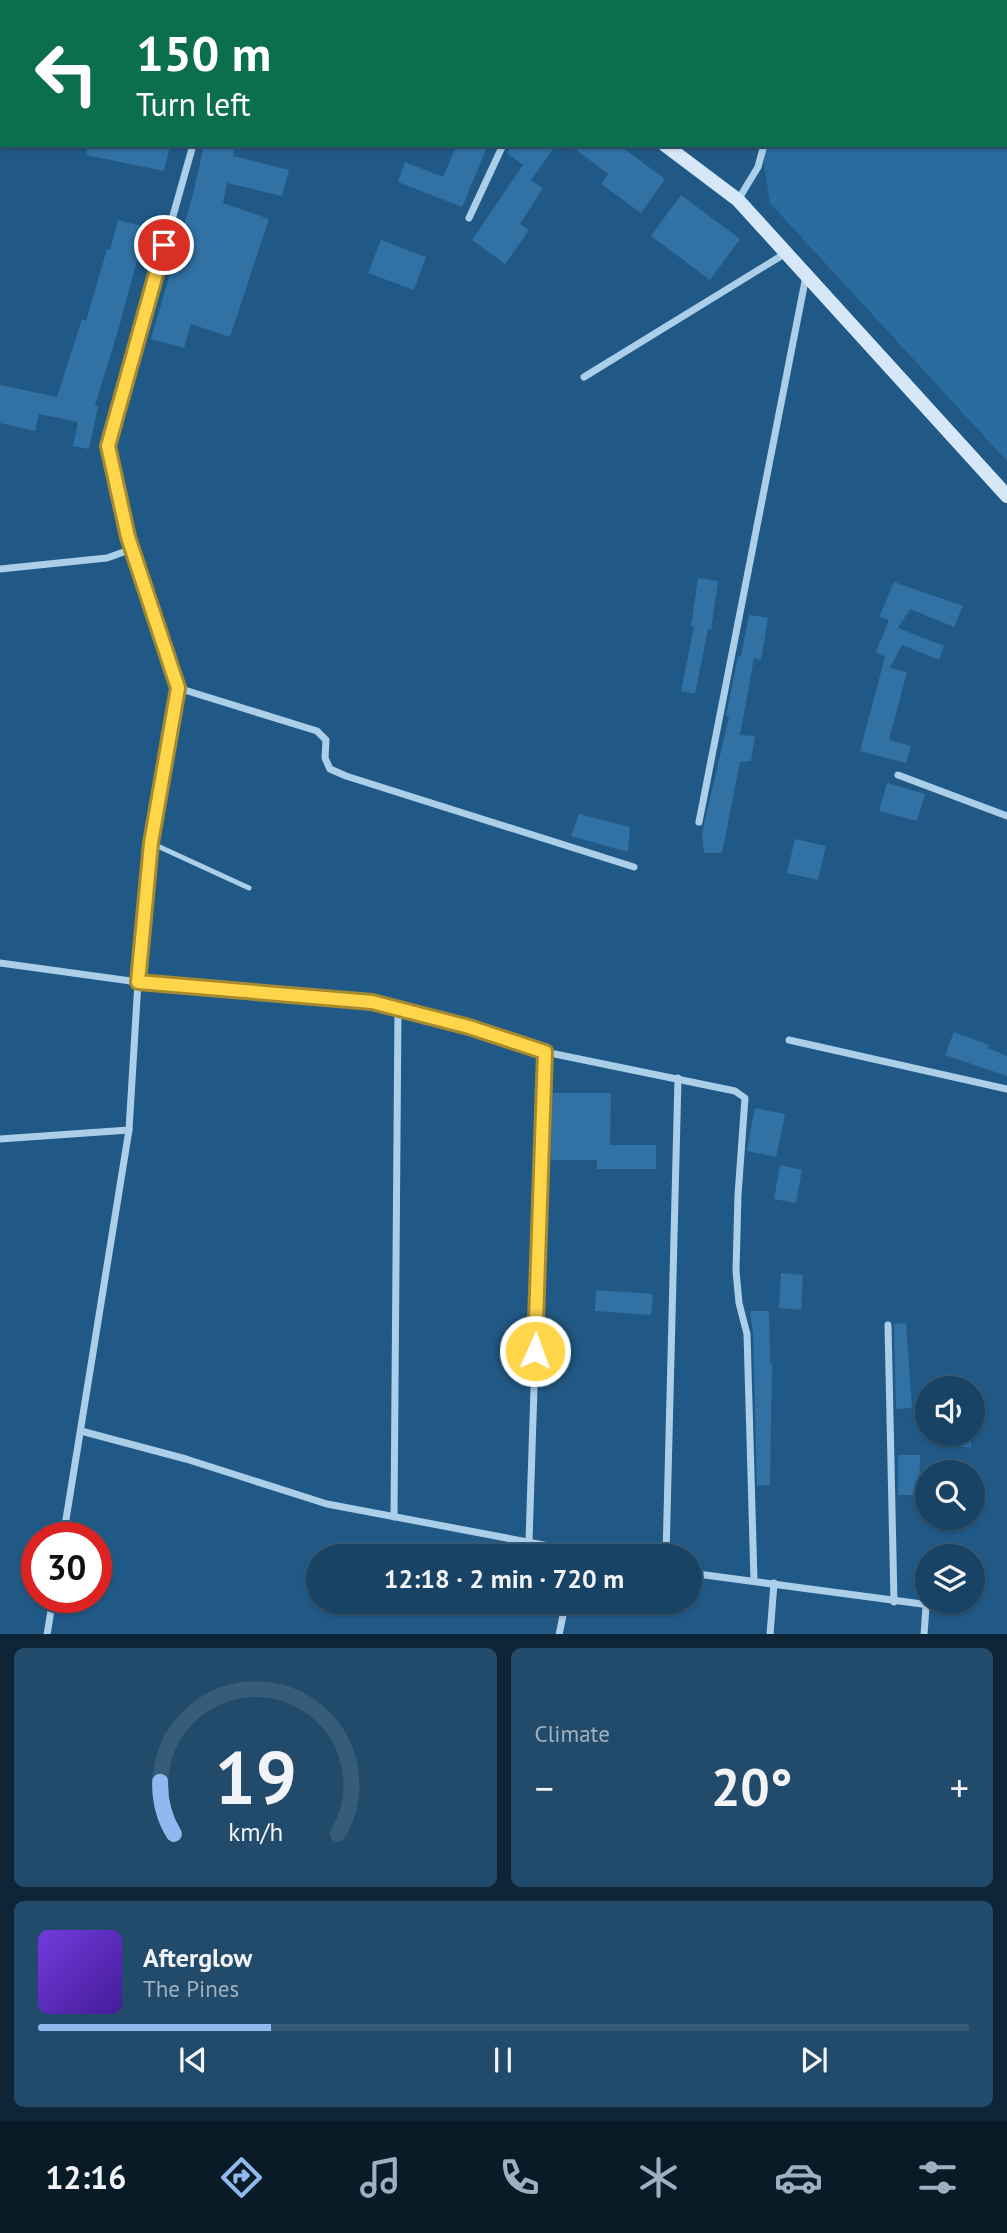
<!DOCTYPE html>
<html lang="en">
<head>
<meta charset="utf-8">
<style>
	:root { --surface:#194364; --page:#224a6a; --text:#f1f3f6; --muted:#9fb0bf; --line:#375c78; --accent:#90b9f0 }
	body { margin:0; font-family:"PT Sans",sans-serif; background:var(--page); color:var(--text); height:100vh; display:flex; flex-direction:column; font-size:26px; white-space:nowrap }
	* { box-sizing:border-box; margin:0 }
	p { font-size:23px; color:var(--muted) }
	.icon { flex:none; width:38px; height:38px; fill:none; stroke:currentColor; stroke-width:2; stroke-linecap:round; stroke-linejoin:round }
	.map { position:relative; height:1634px; overflow:hidden }
	.details { display:flex; flex-direction:column; gap:14px; padding:14px; background:#0e2537; flex:1 }
	.details>* { flex:none }
	.guide { position:absolute; left:0px; top:0px; width:1008px; height:147px; box-shadow:0 2px 5px #0004,0 0 0 2px var(--line); background:#0b6e4f; color:#fff; overflow:hidden }
	.tools { position:absolute; left:915px; top:1376px; display:grid; gap:14px }
	.tools a { display:grid; place-items:center; width:70px; height:70px; border-radius:50%; background:var(--surface); box-shadow:0 2px 5px #0004,0 0 0 2px var(--line); font-size:35px }
	.speed { position:absolute; left:21px; top:1522px; display:flex; gap:14px; font-size:35px; font-weight:700; text-align:center }
	.speed>* { display:grid; place-content:center; width:91px; height:91px; border-radius:50%; background:var(--surface); box-shadow:0 2px 5px #0004,0 0 0 2px var(--line); line-height:1 }
	.speed .limit { border:10px solid #d22; background:#fff; color:#111 }
	.pin { position:absolute; display:grid; place-items:center; width:60px; height:60px; color:#fff; margin:-30px; border:4px solid #fff; border-radius:50%; box-shadow:0 2px 7px #0007 }
	.me { position:absolute; width:77px; margin:-38px; rotate:2deg; stroke-linejoin:round; filter:drop-shadow(0 0 5px #0008) }
	.turn { display:flex; align-items:center; gap:24px; height:147px; padding:0 21px; font-size:32px }
	.turn .icon { width:91px; height:91px; stroke-width:2.5 }
	.turn b { display:block; font-size:49px; line-height:60px }
	.big { font-size:52px; font-weight:700; line-height:1.1 }
	.details .tile { flex:1; display:flex; flex-direction:column; justify-content:center; gap:10px; min-width:0; padding:0 24px; border-radius:10px; background:var(--page) }
	.details .dial { align-items:center; gap:0 }
	.dial svg { height:182px; overflow:visible; fill:none; stroke:var(--line); stroke-width:7; stroke-linecap:round; text-anchor:middle }
	.dial text { fill:var(--text); stroke:none }
	.song { display:flex; align-items:center; gap:21px }
	.cover { width:84px; height:84px; border-radius:10px; background:linear-gradient(135deg,hsl(260 70% 55%),hsl(260 70% 35%)) }
	.played { height:7px; border-radius:4px; background:linear-gradient(90deg,var(--accent) 25%,var(--line) 25%) }
	.keys { display:flex; justify-content:space-around; direction:ltr }
	.heat { display:flex; justify-content:space-between; align-items:center; font-size:38px; direction:ltr }
	.details .tiles { flex:1; display:grid; gap:14px; grid-template-columns:1fr 1fr }
	.tile:last-child { grid-column:span 2 }
	.trip { position:absolute; left:306px; top:1544px; width:396px; height:70px; border-radius:35px; background:var(--surface); box-shadow:0 2px 5px #0004,0 0 0 2px var(--line); font-weight:700; line-height:70px; text-align:center }
	.dock { display:flex; height:112px; justify-content:space-around; align-items:center; background:#0a1b28; color:var(--muted) }
	.dock .icon { width:49px; height:49px }
	.dock .active { color:var(--accent) }
	.dock b { font-size:32px; color:var(--text) }
	.map>svg:first-child { display:block }
</style>
</head>
<body>
<div class="map">
<svg width="1007" height="1635" viewBox="0 0 1007 1635">
	<rect width="100%" height="100%" fill="#215986"/>
	<polygon fill="#2b6c9e" points="789,0 1007,0 1007,461 770,203 761,145 1006,145 1006,2 789,2"/>
	<g fill="#3171a4">
		<polygon points="88,145 170,145 164,171 86,155"/>
		<polygon points="204,145 235,145 233,156 289,170 282,196 227,183 223,203 269,219 230,337 191,324 184,348 151,339 193,194"/>
		<polygon points="457,145 488,145 462,207 398,182 405,162 443,177"/>
		<polygon points="511,145 556,145 531,180 543,188 520,224 529,230 505,264 472,240 523,165 507,153"/>
		<polygon points="570,145 619,145 665,179 641,213 601,184 608,174"/>
		<polygon points="681,195 740,239 710,280 651,236"/>
		<polygon points="118,220 146,227 118,331 95,405 98,406 89,449 73,446 78,422 39,414 35,431 0,423 0,385 57,397 82,319 86,321 107,249 110,250"/>
		<polygon points="381,240 426,257 414,290 368,273"/>
		<polygon points="698,578 718,581 711,630 708,629 695,694 681,691 694,627 691,627"/>
		<polygon points="894,582 963,606 954,627 910,609 898,628 944,646 939,660 902,645 890,668 907,672 889,740 911,746 906,763 860,751 885,657 876,652 889,620 879,617"/>
		<polygon points="749,615 768,618 761,660 754,658 740,735 755,736 751,761 740,762 722,853 704,853 702,833 729,717 726,716 738,656 741,656"/>
		<polygon points="887,783 925,794 917,821 879,811"/>
		<polygon points="579,814 630,827 628,852 571,836"/>
		<polygon points="795,839 826,846 818,880 787,873"/>
		<polygon points="954,1032 989,1045 988,1048 1007,1056 1007,1076 945,1055"/>
		<polygon points="552,1093 611,1093 610,1145 656,1145 656,1169 597,1169 597,1160 551,1160"/>
		<polygon points="755,1108 785,1114 776,1157 747,1151"/>
		<polygon points="780,1165 802,1170 796,1203 774,1199"/>
		<polygon points="781,1273 803,1275 801,1310 779,1308"/>
		<polygon points="596,1290 653,1294 651,1315 595,1311"/>
		<polygon points="750,1311 769,1311 770,1363 772,1363 770,1485 757,1486 753,1334"/>
		<polygon points="906,1323 912,1408 896,1409 894,1324"/>
		<rect x="953" y="1433" width="18" height="14"/>
		<polygon points="898,1455 920,1455 919,1495 898,1495"/>
	</g>
	<g fill="none" stroke-linecap="round" stroke-linejoin="round">
		<polyline stroke="#abcee9" stroke-width="5" points="151,843 249,888"/>
		<g stroke="#abcee9" stroke-width="7">
			<polyline points="236,2 236,0"/>
			<polyline points="789,2 789,0"/>
			<polyline points="0,76 2,77"/>
			<polyline points="738,200 758,167 764,145"/>
			<polyline points="469,218 503,145"/>
			<polyline points="584,377 786,253"/>
			<polyline points="0,569 107,558 132,549"/>
			<polyline points="178,688 317,731 326,740 325,758 330,769 346,776 634,867"/>
			<polyline points="898,775 1007,816"/>
			<polyline points="699,822 806,276"/>
			<polyline points="0,963 138,982 372,1002 469,1027 545,1052 735,1091 745,1098 738,1195 736,1271 739,1303 747,1334 754,1580"/>
			<polyline points="789,1040 1007,1089"/>
			<polyline points="0,1139 129,1130"/>
			<polyline points="888,1325 894,1602"/>
			<polyline points="81,1431 186,1459 327,1504 602,1556"/>
			<polyline points="394,1517 398,1009"/>
			<polyline points="63,1538 129,1130 138,982 151,843 178,688 128,537 108,446 193,145"/>
			<polyline points="529,1541 545,1052"/>
			<polyline points="666,1556 678,1078"/>
			<polyline points="690,1573 952,1608"/>
			<polyline points="47,1635 53,1598"/>
			<polyline points="559,1635 566,1601"/>
			<polyline points="770,1635 774,1583"/>
			<polyline points="924,1635 926,1606"/>
		</g>
		<g stroke="#d6e8f8" stroke-width="14">
			<polyline points="434,0 438,2"/>
			<polyline points="539,2 539,0"/>
			<polyline points="665,145 738,200 1007,496"/>
		</g>
	</g>
	<g fill="none" stroke-linecap="round" stroke-linejoin="round">
		<defs>
			<polyline id="route" points="164,245 108,446 128,537 178,688 151,843 138,982 372,1002 469,1027 545,1052 535,1351"/>
		</defs>
		<use href="#route" stroke="#a68a30" stroke-width="18"/>
		<use href="#route" stroke="#ffd54a" stroke-width="12"/>
	</g>
</svg>
<div class="tools">
<a><svg class="icon" aria-label="sound" viewBox="0 0 24 24"><path d="M4 9h4l5-4v14l-5-4H4zM17 9q2 3 0 6"/></svg></a>
<a><svg class="icon" aria-label="search" viewBox="0 0 24 24"><circle cx="10" cy="10" r="6"/><path d="M15 15l6 6"/></svg></a>
<a><svg class="icon" aria-label="layers" viewBox="0 0 24 24"><path d="M12 4l9 5-9 5-9-5zM3 14l9 5 9-5"/></svg></a>
</div>
<div class="speed"><div class="limit">30</div></div>
<div class="pin" style="left:164px;top:245px;background:#d93025"><svg class="icon" aria-label="arrive" viewBox="0 0 24 24"><path d="M6 21V4h12l-3 4 3 4H6"/></svg></div>
<svg class="me" style="left:535px;top:1351px" viewBox="-20 -20 40 40"><circle r="17" fill="#ffd54a" stroke="#fff" stroke-width="3"/><path d="M0-11L8 9 0 5-8 9z" fill="#fff"/></svg>
<div class="trip">12:18 · 2 min · 720 m</div>
<div class="guide">
<div class="turn"><svg class="icon" aria-label="left" viewBox="0 0 24 24"><path d="M17 20v-9H6M10 6l-5 5 5 5"/></svg><div><b>150 m</b>Turn left</div></div>
</div>
</div>
<section class="details">
<div class="tiles">
<div class="tile dial"><svg viewBox="0 0 100 80">
<path d="M14 69A42 42 0 1 1 86 69"/>
<path d="M14 69A42 42 0 0 1 8 46" stroke="#90b9f0"/>
<text x="50" y="56" font-size="32" font-weight="700">19</text>
<text x="50" y="72" font-size="11">km/h</text>
</svg></div>
<div class="tile"><p>Climate</p>
<div class="heat"><a>−</a><b class="big">20°</b><a>+</a></div>
</div>
<div class="tile">
<div class="song"><i class="cover"></i><div><b>Afterglow</b><p>The Pines</p></div></div>
<div class="played"></div>
<div class="keys"><svg class="icon" aria-label="previous" viewBox="0 0 24 24"><path d="M18 5L8 12l10 7zM5 5v14"/></svg><svg class="icon" aria-label="pause" viewBox="0 0 24 24"><path d="M8 5v14M16 5v14"/></svg><svg class="icon" aria-label="next" viewBox="0 0 24 24"><path d="M6 5l10 7-10 7zM19 5v14"/></svg></div>
</div>
</div>
</section>
<nav class="dock">
<b>12:16</b>
<svg class="icon active" aria-label="directions" viewBox="0 0 24 24"><path d="M12 3l9 9-9 9-9-9zM9 14v-3h6M13 9l2 2-2 2"/></svg>
<svg class="icon" aria-label="music" viewBox="0 0 24 24"><path d="M9 18V5l10-2v13"/><circle cx="6" cy="18" r="3"/><circle cx="16" cy="16" r="3"/></svg>
<svg class="icon" aria-label="phone" viewBox="0 0 24 24"><path d="M5 4h4l2 5-3 2q2 4 5 5l2-3 5 2v4C11 20 4 13 5 4z"/></svg>
<svg class="icon" aria-label="climate" viewBox="0 0 24 24"><path d="M12 3v18M4 7l16 10M4 17L20 7"/></svg>
<svg class="icon" aria-label="car" viewBox="0 0 24 24"><path d="M5 17H2v-5l4-1 3-4h7l3 4 3 1v5h-3M9 17h6M6 11h13"/><circle cx="7" cy="17" r="2"/><circle cx="17" cy="17" r="2"/></svg>
<svg class="icon" aria-label="filters" viewBox="0 0 24 24"><path d="M4 7h16M4 17h16"/><circle cx="9" cy="7" r="2"/><circle cx="15" cy="17" r="2"/></svg>
</nav>
</body>
</html>
